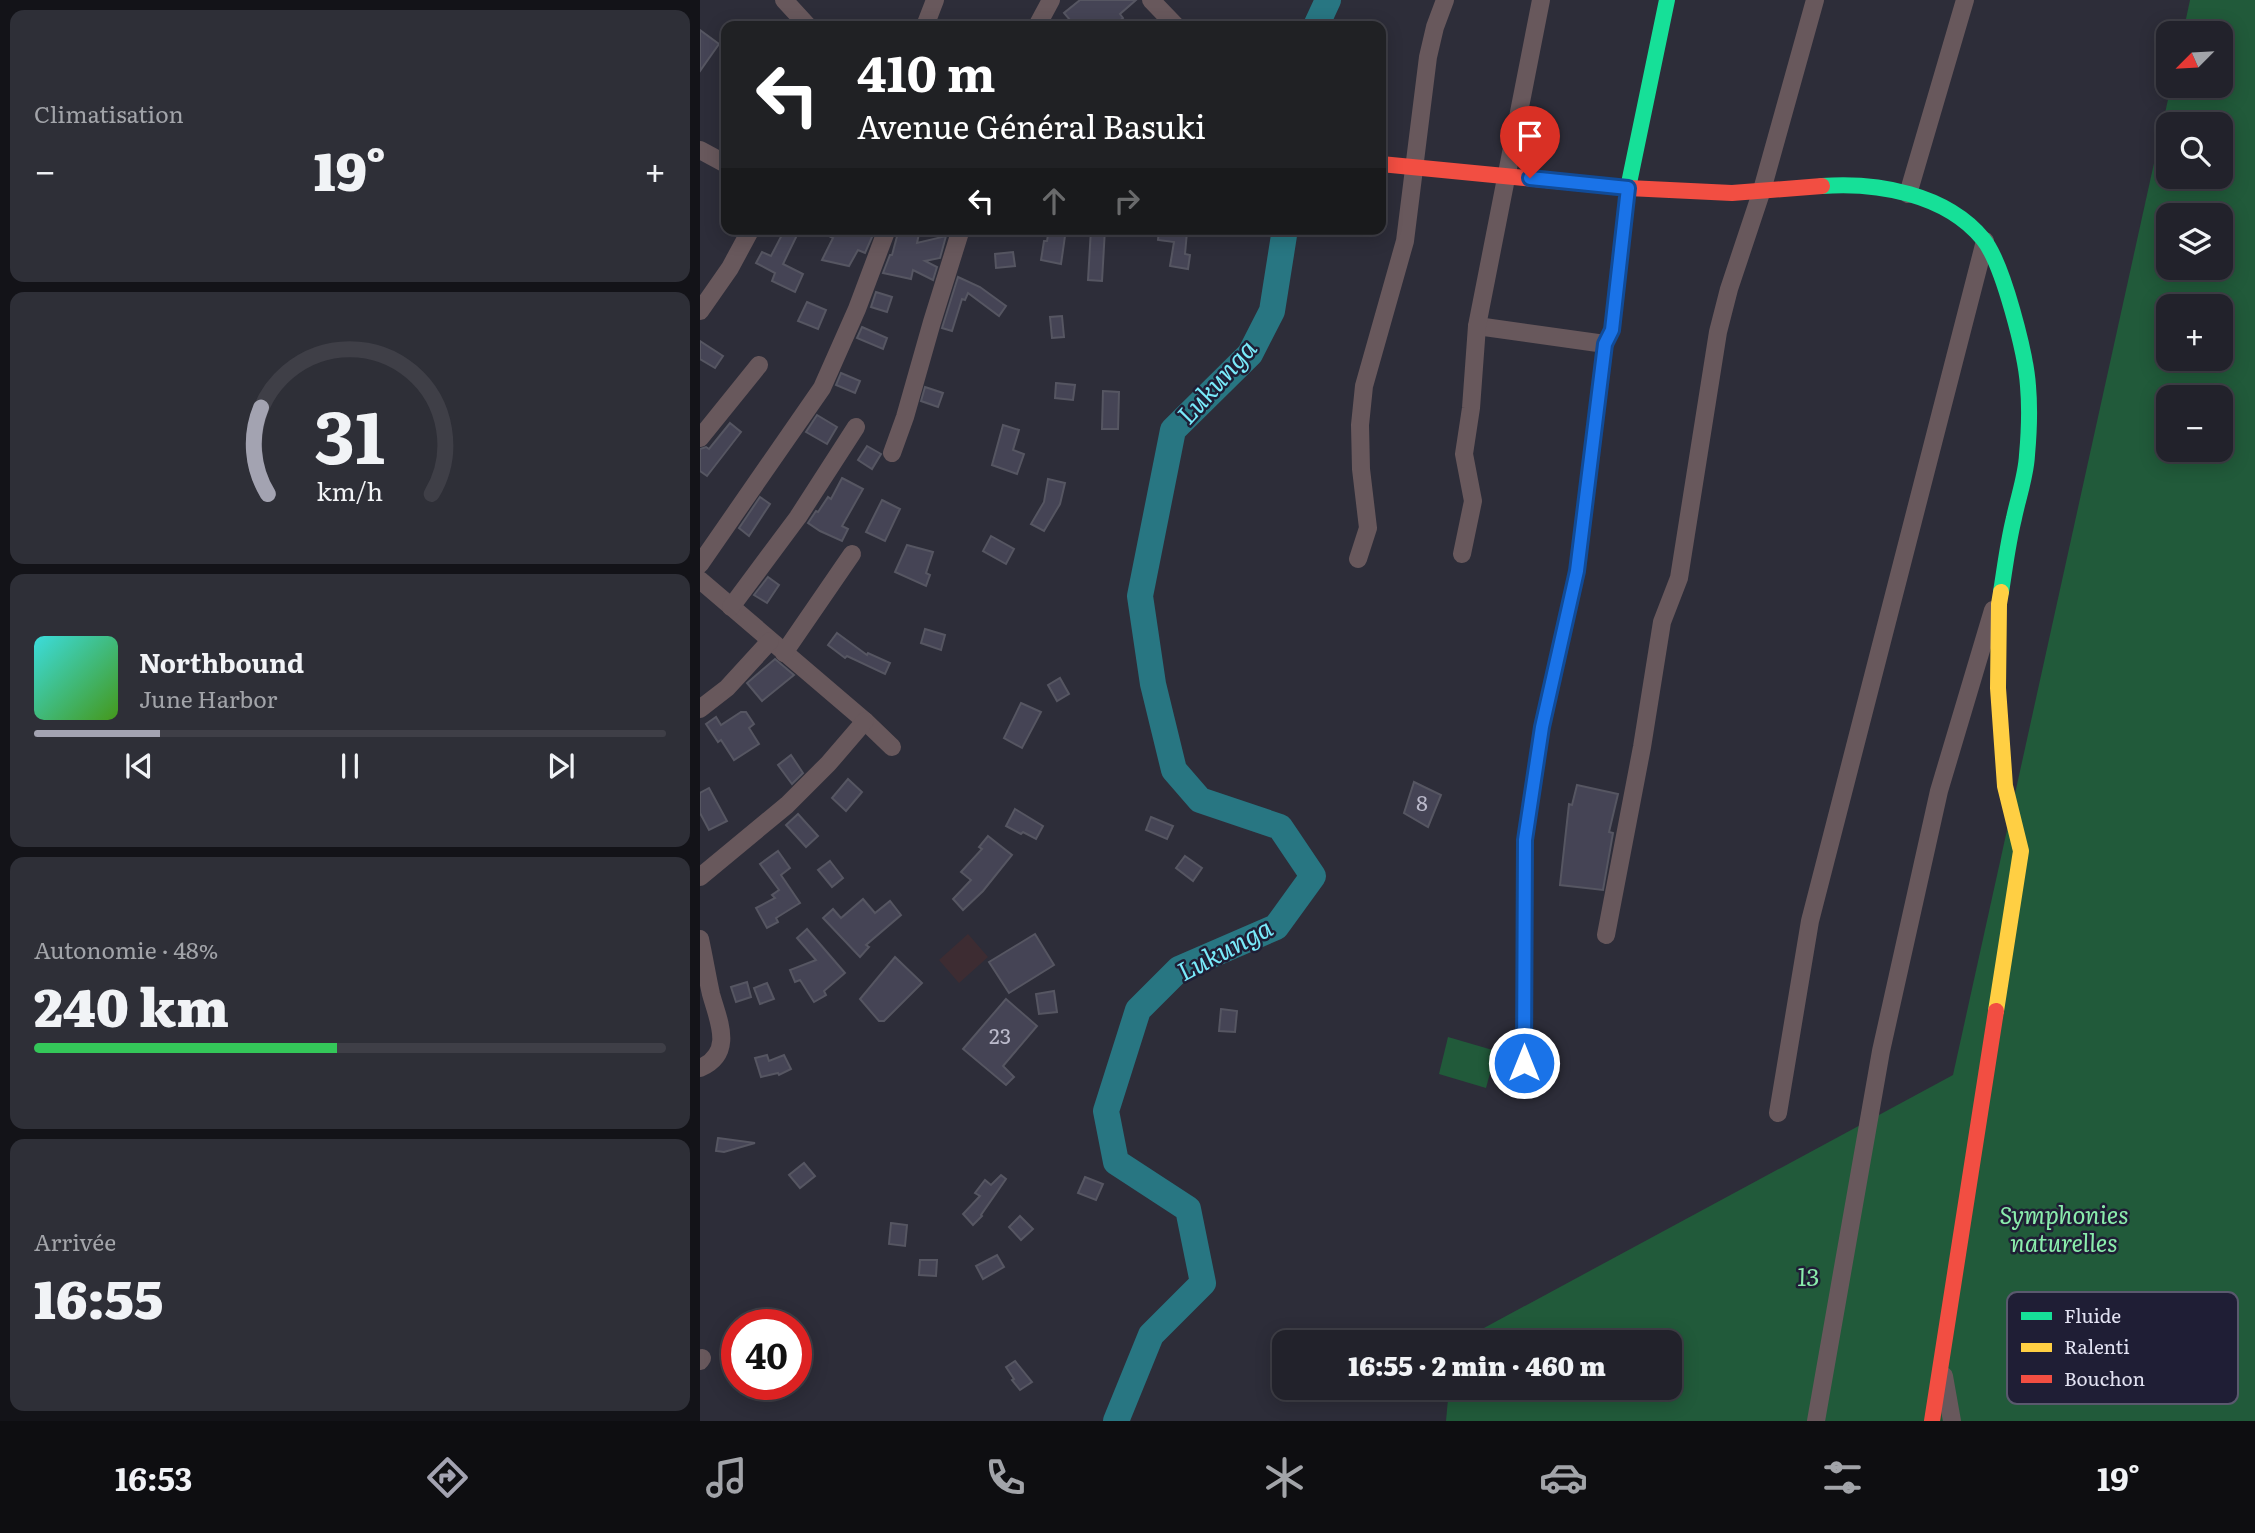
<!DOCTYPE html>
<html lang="fr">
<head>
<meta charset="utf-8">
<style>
	:root { --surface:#22222b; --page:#2e2f37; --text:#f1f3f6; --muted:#a2a4a9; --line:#3f3f47; --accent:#a3a3b1 }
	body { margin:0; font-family:Literata,serif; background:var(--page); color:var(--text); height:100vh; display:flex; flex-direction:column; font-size:26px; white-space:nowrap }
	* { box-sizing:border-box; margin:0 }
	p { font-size:23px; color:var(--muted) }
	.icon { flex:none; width:38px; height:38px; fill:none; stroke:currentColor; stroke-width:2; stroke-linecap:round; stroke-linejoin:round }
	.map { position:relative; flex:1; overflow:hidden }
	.side { display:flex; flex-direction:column; gap:10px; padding:10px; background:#131318; width:700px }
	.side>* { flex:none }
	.hud { position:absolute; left:21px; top:21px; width:665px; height:214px; border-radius:14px; box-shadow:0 4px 18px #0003,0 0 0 2px var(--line); background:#202124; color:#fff; overflow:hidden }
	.needle { width:46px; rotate:246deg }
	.fabs { position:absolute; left:1456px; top:21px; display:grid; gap:14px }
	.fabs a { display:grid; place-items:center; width:77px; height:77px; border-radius:14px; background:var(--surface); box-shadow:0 4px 18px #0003,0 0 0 2px var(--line); font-size:35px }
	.speed { position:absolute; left:21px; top:1309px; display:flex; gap:14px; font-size:35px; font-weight:700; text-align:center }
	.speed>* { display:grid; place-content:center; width:91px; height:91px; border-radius:50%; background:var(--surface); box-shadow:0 4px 18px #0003,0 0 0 2px var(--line); line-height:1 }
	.speed .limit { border:10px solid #d22; background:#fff; color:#111 }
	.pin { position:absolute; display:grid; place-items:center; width:60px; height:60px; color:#fff; margin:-72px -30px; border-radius:50% 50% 50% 0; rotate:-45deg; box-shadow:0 0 7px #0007 }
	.pin .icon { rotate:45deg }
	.me { position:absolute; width:77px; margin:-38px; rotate:0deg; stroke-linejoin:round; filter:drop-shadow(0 0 5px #0008) }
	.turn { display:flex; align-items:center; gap:24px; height:147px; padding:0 21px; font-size:32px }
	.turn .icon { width:91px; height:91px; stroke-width:2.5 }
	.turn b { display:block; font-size:49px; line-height:60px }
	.lanes { display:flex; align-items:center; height:66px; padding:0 21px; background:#0003; justify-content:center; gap:35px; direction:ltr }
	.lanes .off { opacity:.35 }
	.big { font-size:52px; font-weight:800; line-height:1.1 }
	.side .card { flex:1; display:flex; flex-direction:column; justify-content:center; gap:10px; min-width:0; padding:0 24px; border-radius:14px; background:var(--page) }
	.side .dial { align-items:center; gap:0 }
	.dial svg { height:182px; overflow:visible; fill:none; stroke:var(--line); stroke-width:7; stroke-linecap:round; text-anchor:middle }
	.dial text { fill:var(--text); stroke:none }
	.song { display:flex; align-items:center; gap:21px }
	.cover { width:84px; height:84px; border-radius:10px; background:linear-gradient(135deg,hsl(180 70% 55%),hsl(100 70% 35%)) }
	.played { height:7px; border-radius:4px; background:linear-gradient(90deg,var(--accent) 20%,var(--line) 20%) }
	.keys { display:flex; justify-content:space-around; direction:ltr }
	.heat { display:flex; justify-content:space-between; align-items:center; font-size:38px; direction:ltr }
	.charge { height:10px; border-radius:5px; background:linear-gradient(90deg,#34c759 48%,var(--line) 0) }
	.trip { position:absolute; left:572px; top:1330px; width:410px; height:70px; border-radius:14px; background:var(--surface); box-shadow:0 4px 18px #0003,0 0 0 2px var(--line); font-weight:800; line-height:70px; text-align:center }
	.tab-bar { display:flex; height:112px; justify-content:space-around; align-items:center; background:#0e0e11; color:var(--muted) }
	.tab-bar .icon { width:49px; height:49px }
	.tab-bar .current { color:var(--accent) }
	.tab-bar b { font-size:32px; color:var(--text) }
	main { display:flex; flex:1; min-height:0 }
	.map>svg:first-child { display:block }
</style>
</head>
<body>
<main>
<section class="side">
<div class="card"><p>Climatisation</p>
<div class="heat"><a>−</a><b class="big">19°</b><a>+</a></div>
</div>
<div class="card dial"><svg viewBox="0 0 100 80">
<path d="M14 69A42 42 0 1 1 86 69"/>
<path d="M14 69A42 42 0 0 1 11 31" stroke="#a3a3b1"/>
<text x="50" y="56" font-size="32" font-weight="700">31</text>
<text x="50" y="72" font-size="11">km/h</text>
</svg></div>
<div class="card">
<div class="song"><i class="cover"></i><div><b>Northbound</b><p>June Harbor</p></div></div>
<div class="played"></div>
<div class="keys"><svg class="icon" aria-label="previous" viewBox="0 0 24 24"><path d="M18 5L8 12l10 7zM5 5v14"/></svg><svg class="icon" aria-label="pause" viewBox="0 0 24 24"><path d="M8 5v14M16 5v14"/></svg><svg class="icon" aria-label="next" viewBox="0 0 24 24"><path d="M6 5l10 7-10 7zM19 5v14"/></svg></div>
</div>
<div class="card"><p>Autonomie · 48%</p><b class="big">240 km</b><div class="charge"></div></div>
<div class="card"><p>Arrivée</p><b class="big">16:55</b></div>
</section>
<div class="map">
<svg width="1555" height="1421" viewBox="0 0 1555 1421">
	<rect width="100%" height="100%" fill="#2d2d39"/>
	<polygon fill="#3d2c32" points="268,934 288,957 259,983 239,960"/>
	<g fill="#215a3a" fill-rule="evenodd">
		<path d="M1490,0H1555V1421H746L749,1388H970V1342H758L1253,1075L1471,86H1521V33H1483ZM1468,124H1521V177H1468ZM1468,215H1521V268H1468ZM1468,306H1521V359H1468ZM1468,397H1521V450H1468Z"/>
		<polygon points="748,1037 796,1051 786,1088 739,1074"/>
	</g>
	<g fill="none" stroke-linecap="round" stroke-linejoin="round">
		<g stroke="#287682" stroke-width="26">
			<polyline points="616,26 628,0"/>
			<polyline points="416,1421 451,1335 503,1283 488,1209 416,1162 406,1111 438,1010 479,969 576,927 613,876 580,827 500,800 474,770 453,684 440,596 473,430 550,354 572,311 585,229"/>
		</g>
	</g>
	<g fill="#454455" stroke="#565662" stroke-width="2">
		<polygon points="380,0 436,0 420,14 423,18 414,26 375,26 364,13"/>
		<polygon points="0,30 19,44 0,71"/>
		<polygon points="85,229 100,229 83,264 103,274 95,292 72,281 75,273 56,263 62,252 71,256"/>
		<polygon points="115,229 162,229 172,234 172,237 165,253 158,250 149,266 122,260 133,238"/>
		<polygon points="199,229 220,229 217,243 246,236 240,258 225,261 237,267 233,280 213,270 211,279 183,273 190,255 192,255"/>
		<polygon points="349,229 366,229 361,264 341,260 344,241 347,241"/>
		<polygon points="391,229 405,229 402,281 388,280"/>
		<polygon points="459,229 487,232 485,254 490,255 488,269 470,266 474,242 458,240"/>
		<polygon points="313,252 315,266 296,268 295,254"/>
		<polygon points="258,277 280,287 306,306 299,316 268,293 265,300 262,299 252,331 242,328"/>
		<polygon points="176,292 192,297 187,312 171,307"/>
		<polygon points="107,302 126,310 118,329 98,321"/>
		<polygon points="362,316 364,337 352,338 350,317"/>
		<polygon points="162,327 187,338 183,349 157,338"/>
		<polygon points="0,341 23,356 15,368 0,359"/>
		<polygon points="141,373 160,381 155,393 136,385"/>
		<polygon points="356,383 375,385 373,400 355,398"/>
		<polygon points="225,387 243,393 238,407 221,401"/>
		<polygon points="403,391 419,392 418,429 402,429"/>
		<polygon points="117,415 137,427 127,444 106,432"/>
		<polygon points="30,423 41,432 7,476 0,471 0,449 6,447 9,449"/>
		<polygon points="303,425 319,430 313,450 324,454 317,474 292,465"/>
		<polygon points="167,446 181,454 172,469 158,460"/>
		<polygon points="142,478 163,489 142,526 148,529 142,541 120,531 108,523 116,511 118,512 128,497 131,499"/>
		<polygon points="348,479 365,483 360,504 344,531 331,524 344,502"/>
		<polygon points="60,497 70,504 49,536 39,528"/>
		<polygon points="182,500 200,509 185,541 166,532"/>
		<polygon points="291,536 314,549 306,564 283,551"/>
		<polygon points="207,545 233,552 226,573 230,575 226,586 195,572"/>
		<polygon points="68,577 79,585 67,603 54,595"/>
		<polygon points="225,629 245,635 241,650 221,643"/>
		<polygon points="137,633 167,655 168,653 190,663 185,674 147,656 145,658 128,645"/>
		<polygon points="75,659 94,675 62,701 47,683"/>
		<polygon points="360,678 369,694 357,701 348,685"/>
		<polygon points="321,703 341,712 322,748 304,738"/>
		<polygon points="41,712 46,712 54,724 49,728 59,744 34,760 21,740 18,742 6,724 16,717 21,725"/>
		<polygon points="91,755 103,773 92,784 78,765"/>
		<polygon points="148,779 162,792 146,811 132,798"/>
		<polygon points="714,782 741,795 728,827 704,813"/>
		<polygon points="877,785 918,794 909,832 913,833 903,890 860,885 869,804 872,805"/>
		<polygon points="9,788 27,821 9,830 0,813 0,793"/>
		<polygon points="315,809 343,826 336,839 323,832 321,834 306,826"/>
		<polygon points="98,814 118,836 106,847 86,825"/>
		<polygon points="451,817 473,826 467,839 446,830"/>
		<polygon points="288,836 312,855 283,891 263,910 253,899 271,880 261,872 282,849 279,847"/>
		<polygon points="78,851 90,868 81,875 100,903 76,918 78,922 67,928 56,908 75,898 72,895 79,890 60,864"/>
		<polygon points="485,856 502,868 493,881 476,868"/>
		<polygon points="130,861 143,878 132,887 118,870"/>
		<polygon points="163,899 175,913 190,901 201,915 166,945 169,947 160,957 123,918 133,909 141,918"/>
		<polygon points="107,929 145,973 124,991 126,995 114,1002 100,980 95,982 90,970 116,960 97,938"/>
		<polygon points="335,934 354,965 309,993 289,962"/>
		<polygon points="195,957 222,983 184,1021 179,1021 160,999"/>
		<polygon points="47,982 51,997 36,1002 31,987"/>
		<polygon points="67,983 74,999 60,1004 54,988"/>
		<polygon points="354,991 357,1012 339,1014 336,994"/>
		<polygon points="306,999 337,1026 303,1066 314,1077 306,1085 263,1049"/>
		<polygon points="521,1009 537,1011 535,1032 519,1031"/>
		<polygon points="67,1055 69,1061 84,1055 91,1069 79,1075 78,1073 61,1077 55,1058"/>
		<polygon points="18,1138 55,1143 24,1152 16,1151"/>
		<polygon points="104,1163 115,1176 100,1188 89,1175"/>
		<polygon points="301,1175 306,1179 281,1215 282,1216 273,1225 263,1214 280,1196 275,1193 285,1180 291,1185"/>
		<polygon points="385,1177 403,1184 396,1200 378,1193"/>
		<polygon points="320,1216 333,1229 321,1240 309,1227"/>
		<polygon points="191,1223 207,1225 205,1246 189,1244"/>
		<polygon points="297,1255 304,1267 283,1279 276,1266"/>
		<polygon points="220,1260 237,1260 236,1276 219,1275"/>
		<polygon points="315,1361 332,1382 320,1390 312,1380 314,1379 306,1367"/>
	</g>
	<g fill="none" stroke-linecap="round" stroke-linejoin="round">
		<g stroke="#68585c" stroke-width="18">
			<polyline points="84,0 108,26"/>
			<polyline points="451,0 476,26"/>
			<polyline points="225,26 235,0"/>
			<polyline points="337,26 351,0"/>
			<polyline points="0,150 26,164"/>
			<polyline points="1208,194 1265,0"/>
			<polyline points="0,311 30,268 51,229"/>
			<polyline points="777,326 905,344"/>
			<polyline points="0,438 59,365"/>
			<polyline points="192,453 205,417 232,322 261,229"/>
			<polyline points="762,554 773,501 764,454 771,408 777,326 841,0"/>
			<polyline points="658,559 668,528 661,469 660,425 664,386 705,241 728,57 735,27 745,0"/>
			<polyline points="0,564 122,388 157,309 187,229"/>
			<polyline points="0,580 165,721 192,747"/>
			<polyline points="31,607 98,517 156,427"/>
			<polyline points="84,653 152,554"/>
			<polyline points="0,709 27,688 70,641"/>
			<polyline points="0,877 87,805 128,764 165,721"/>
			<polyline points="906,935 942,747 962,622 979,578 1018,332 1029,289 1062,190 1115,0"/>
			<path d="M0,939C4,957 7,976 11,994C18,1020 35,1053 0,1068"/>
			<polyline points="1078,1113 1110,921 1285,241"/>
			<polyline points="0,1361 2,1358"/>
			<polyline points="1244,1376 1252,1421"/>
			<polyline points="1116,1421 1181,1051 1239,791 1293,610"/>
		</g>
		<g stroke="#16e098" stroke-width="16">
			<path d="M1122,186C1178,182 1246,194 1283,239C1303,263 1326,355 1328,386C1330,409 1329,433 1327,455C1326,476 1318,498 1314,518C1308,542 1305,567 1301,592"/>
			<polyline points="918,278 928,188 967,0"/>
		</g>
		<g stroke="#ffcf43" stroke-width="16">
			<polyline points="856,664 877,571 905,344 912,330 918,278"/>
			<polyline points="1296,1011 1321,851 1305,786 1298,688 1299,604 1301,592"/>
		</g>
		<g stroke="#f24e42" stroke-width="16">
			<polyline points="681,164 928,188 1032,193 1122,186"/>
			<polyline points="824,1063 825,840 842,727 856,664"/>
			<polyline points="1232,1421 1296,1011"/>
		</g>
	</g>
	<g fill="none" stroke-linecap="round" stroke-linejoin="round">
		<defs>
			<polyline id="route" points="824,1063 825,840 842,727 877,571 905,344 912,330 928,188 830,178"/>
		</defs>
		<use href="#route" stroke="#114b97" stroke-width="18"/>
		<use href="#route" stroke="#1a73e8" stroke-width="12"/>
	</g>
	<g text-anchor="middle" stroke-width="5" stroke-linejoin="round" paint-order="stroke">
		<g font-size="21" fill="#bbbacb">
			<text x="722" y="811">8</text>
			<text x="300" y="1044">23</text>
		</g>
		<g font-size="24" font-style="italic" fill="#8aedac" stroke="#1f1e35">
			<text x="1364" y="1224">Symphonies<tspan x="1364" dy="28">naturelles</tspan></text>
			<text x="1108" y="1286">13</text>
		</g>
		<g font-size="26" font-style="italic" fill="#79eafa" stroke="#1f1e35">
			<text transform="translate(517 382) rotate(-48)" y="9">Lukunga</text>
			<text transform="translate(525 950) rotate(-28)" y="9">Lukunga</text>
		</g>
	</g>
	<rect x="1307" y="1292" width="231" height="112" rx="10" fill="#1f1e35" stroke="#5a596e" stroke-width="2"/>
	<rect x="1321" y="1312" width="31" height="8" fill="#16e098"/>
	<rect x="1321" y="1343" width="31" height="9" fill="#ffcf43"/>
	<rect x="1321" y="1375" width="31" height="8" fill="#f24e42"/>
	<g font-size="19" fill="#e2e2f2">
		<text x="1364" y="1323">Fluide</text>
		<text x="1364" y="1354">Ralenti</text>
		<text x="1364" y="1386">Bouchon</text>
	</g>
</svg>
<div class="fabs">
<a><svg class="needle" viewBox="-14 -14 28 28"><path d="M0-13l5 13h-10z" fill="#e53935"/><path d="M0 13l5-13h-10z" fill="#a2a4a9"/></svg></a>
<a><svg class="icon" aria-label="search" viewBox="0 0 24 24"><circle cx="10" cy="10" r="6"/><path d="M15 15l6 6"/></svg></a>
<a><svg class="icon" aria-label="layers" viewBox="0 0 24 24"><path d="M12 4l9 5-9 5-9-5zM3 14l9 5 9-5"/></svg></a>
<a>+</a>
<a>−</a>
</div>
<div class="speed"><div class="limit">40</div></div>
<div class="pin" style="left:830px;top:178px;background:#d93025"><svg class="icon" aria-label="arrive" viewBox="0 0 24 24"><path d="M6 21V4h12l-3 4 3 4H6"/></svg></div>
<svg class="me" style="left:824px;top:1063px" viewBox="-20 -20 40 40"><circle r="17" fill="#1a73e8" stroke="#fff" stroke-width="3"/><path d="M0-11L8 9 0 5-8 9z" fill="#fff"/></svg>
<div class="trip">16:55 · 2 min · 460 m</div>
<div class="hud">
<div class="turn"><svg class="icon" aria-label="left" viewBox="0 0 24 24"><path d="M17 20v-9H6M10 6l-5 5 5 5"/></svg><div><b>410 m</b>Avenue Général Basuki</div></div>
<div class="lanes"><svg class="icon" aria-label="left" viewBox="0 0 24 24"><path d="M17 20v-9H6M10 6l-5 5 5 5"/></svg><svg class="icon off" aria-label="ahead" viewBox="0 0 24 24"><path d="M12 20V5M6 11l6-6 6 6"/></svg><svg class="icon off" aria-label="right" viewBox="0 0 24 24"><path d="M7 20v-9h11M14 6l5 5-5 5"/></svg></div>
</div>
</div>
</main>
<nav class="tab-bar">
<b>16:53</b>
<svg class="icon current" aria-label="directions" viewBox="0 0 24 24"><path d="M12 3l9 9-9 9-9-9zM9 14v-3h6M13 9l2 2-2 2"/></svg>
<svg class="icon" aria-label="music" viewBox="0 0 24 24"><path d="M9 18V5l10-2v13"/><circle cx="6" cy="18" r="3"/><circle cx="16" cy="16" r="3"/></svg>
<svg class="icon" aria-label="phone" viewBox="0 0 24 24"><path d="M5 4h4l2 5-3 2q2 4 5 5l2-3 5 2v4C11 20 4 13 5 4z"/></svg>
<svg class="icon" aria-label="climate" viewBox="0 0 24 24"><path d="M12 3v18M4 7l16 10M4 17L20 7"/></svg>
<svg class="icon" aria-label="car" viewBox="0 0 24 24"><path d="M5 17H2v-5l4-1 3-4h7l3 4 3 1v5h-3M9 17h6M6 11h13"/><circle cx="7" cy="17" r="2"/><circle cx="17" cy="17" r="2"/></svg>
<svg class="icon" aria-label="filters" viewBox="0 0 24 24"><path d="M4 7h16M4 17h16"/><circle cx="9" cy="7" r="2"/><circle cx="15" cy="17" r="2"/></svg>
<b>19°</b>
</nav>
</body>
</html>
